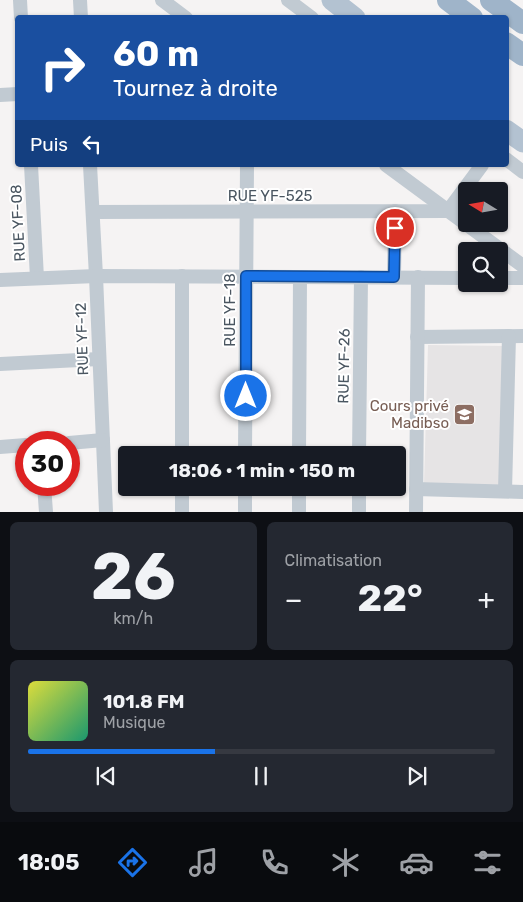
<!DOCTYPE html>
<html lang="fr">
<head>
<meta charset="utf-8">
<style>
	:root { --surface:#171b24; --page:#242831; --text:#f1f3f6; --muted:#9ea1a6; --line:#363941; --accent:#1a73e8 }
	body { margin:0; font-family:Rubik,sans-serif; background:var(--page); color:var(--text); height:100vh; display:flex; flex-direction:column; font-size:19px; white-space:nowrap }
	* { box-sizing:border-box; margin:0 }
	p { font-size:16px; color:var(--muted) }
	.icon { flex:none; width:28px; height:28px; fill:none; stroke:currentColor; stroke-width:2; stroke-linecap:round; stroke-linejoin:round }
	.map { position:relative; height:512px; overflow:hidden }
	.panel { display:flex; flex-direction:column; gap:10px; padding:10px; background:#0d0f14; flex:1 }
	.panel>* { flex:none }
	.banner { position:absolute; left:15px; top:15px; width:494px; height:152px; border-radius:5px; box-shadow:0 1px 4px #0004; background:#1a4fa0; color:#fff; overflow:hidden }
	.needle { width:32px; rotate:281deg }
	.controls { position:absolute; left:458px; top:182px; display:grid; gap:10px }
	.controls a { display:grid; place-items:center; width:50px; height:50px; border-radius:5px; background:var(--surface); box-shadow:0 1px 4px #0004; font-size:25px }
	.speed { position:absolute; left:15px; top:431px; display:flex; gap:10px; font-size:25px; font-weight:700; text-align:center }
	.speed>* { display:grid; place-content:center; width:65px; height:65px; border-radius:50%; background:var(--surface); box-shadow:0 1px 4px #0004; line-height:1 }
	.speed .limit { border:8px solid #d22; background:#fff; color:#111 }
	.pin { position:absolute; display:grid; place-items:center; width:42px; height:42px; color:#fff; margin:-21px; border:2px solid #fff; border-radius:50%; box-shadow:0 1px 5px #0007 }
	.me { position:absolute; width:55px; margin:-28px; rotate:0deg; stroke-linejoin:round; filter:drop-shadow(0 0 4px #0008) }
	.turn { display:flex; align-items:center; gap:18px; height:105px; padding:0 15px; font-size:22px }
	.turn .icon { width:65px; height:65px; stroke-width:2.5 }
	.turn b { display:block; font-size:35px; line-height:42px }
	.then { display:flex; align-items:center; height:48px; padding:0 15px; background:#0003; gap:10px; font-size:19px }
	.big { font-size:38px; font-weight:700; line-height:1.1 }
	.panel .tile { flex:1; display:flex; flex-direction:column; justify-content:center; gap:8px; min-width:0; padding:0 18px; border-radius:8px; background:var(--page) }
	.panel .dial { align-items:center; gap:0 }
	.dial b { font-size:65px; line-height:1 }
	.song { display:flex; align-items:center; gap:15px }
	.cover { width:60px; height:60px; border-radius:8px; background:linear-gradient(135deg,hsl(60 70% 55%),hsl(160 70% 35%)) }
	.played { height:5px; border-radius:2px; background:linear-gradient(90deg,var(--accent) 40%,var(--line) 40%) }
	.keys { display:flex; justify-content:space-around; direction:ltr }
	.heat { display:flex; justify-content:space-between; align-items:center; font-size:28px; direction:ltr }
	.panel .tiles { flex:1; display:grid; gap:10px; grid-template-columns:1fr 1fr }
	.tile:last-child { grid-column:span 2 }
	.trip { position:absolute; left:118px; top:446px; width:288px; height:50px; border-radius:5px; background:var(--surface); box-shadow:0 1px 4px #0004; font-weight:700; line-height:50px; text-align:center }
	.menu { display:flex; height:80px; justify-content:space-around; align-items:center; background:#090b0e; color:var(--muted) }
	.menu .icon { width:35px; height:35px }
	.menu .on { color:var(--accent) }
	.menu b { font-size:22px; color:var(--text) }
	.map>svg:first-child { display:block }
</style>
</head>
<body>
<div class="map">
<svg width="523" height="512" viewBox="0 0 523 512">
	<rect width="100%" height="100%" fill="#f5f3f3"/>
	<polygon fill="#e6e4e5" points="428,345 506,346 501,488 424,484"/>
	<g fill="none" stroke-linecap="round" stroke-linejoin="round">
		<g stroke="#c1cad2" stroke-width="14">
			<polyline points="20,0 21,18"/>
			<polyline points="80,0 81,18"/>
			<polyline points="162,0 186,18"/>
			<polyline points="288,0 312,18"/>
			<polyline points="0,95 18,94"/>
			<polyline points="506,159 523,172"/>
			<polyline points="31,165 37,278"/>
			<polyline points="90,165 96,276 106,512"/>
			<polyline points="386,165 523,266"/>
			<polyline points="93,212 448,211 482,165"/>
			<polyline points="394,277 395,211"/>
			<polyline points="499,278 523,278"/>
			<polyline points="0,280 96,276 466,278"/>
			<polyline points="417,337 523,336"/>
			<polyline points="0,364 99,359"/>
			<polyline points="69,443 103,440"/>
			<polyline points="0,447 26,445"/>
			<polyline points="182,455 182,276"/>
			<polyline points="245,455 247,165"/>
			<polyline points="299,455 300,277"/>
			<polyline points="359,455 361,277"/>
			<polyline points="44,485 46,512"/>
			<polyline points="416,489 523,492"/>
			<polyline points="505,491 509,336"/>
			<polyline points="182,512 182,488"/>
			<polyline points="245,512 245,488"/>
			<polyline points="299,512 299,488"/>
			<polyline points="359,512 359,488"/>
			<polyline points="416,512 418,277"/>
		</g>
		<g stroke="#b3c2d1" stroke-width="21">
			<polyline points="332,0 355,18"/>
			<polyline points="506,130 523,142"/>
		</g>
		<g stroke="#9fb4c9" stroke-width="22">
			<polyline points="448,0 472,18"/>
			<polyline points="491,0 523,23"/>
			<polyline points="506,43 523,55"/>
		</g>
	</g>
	<g fill="none" stroke-linecap="round" stroke-linejoin="round">
		<defs>
			<polyline id="route" points="246,396 246,276 394,277 395,228"/>
		</defs>
		<use href="#route" stroke="#114b97" stroke-width="12"/>
		<use href="#route" stroke="#1a73e8" stroke-width="9"/>
	</g>
	<defs>
		<symbol id="school-square" viewBox="-11 -11 22 22"><rect x="-9" y="-9" width="18" height="18" rx="4" fill="#8d6e63" stroke="#fff"/><path d="M0-5L7-2L0 1L-7-2ZM-4 1L0 2.5L4 1V4Q0 6-4 4Z" fill="#fff"/></symbol>
	</defs>
	<g fill-rule="evenodd">
		<use href="#school-square" x="452" y="402" width="25" height="25"/>
	</g>
	<g text-anchor="middle" stroke-width="4" stroke-linejoin="round" paint-order="stroke">
		<g font-size="15" fill="#4a5661" stroke="#fff">
			<text x="270" y="201">RUE YF-525</text>
			<text transform="translate(18 223) rotate(-93)" y="5">RUE YF-08</text>
			<text transform="translate(230 310) rotate(-90)" y="5">RUE YF-18</text>
			<text transform="translate(82 339) rotate(-92)" y="5">RUE YF-12</text>
			<text transform="translate(344 366) rotate(-89)" y="5">RUE YF-26</text>
		</g>
		<g font-size="15" fill="#785e54" stroke="#fff" text-anchor="end">
			<text x="449" y="411">Cours privé<tspan x="449" dy="17">Madibso</tspan></text>
		</g>
	</g>
</svg>
<div class="controls">
<a><svg class="needle" viewBox="-14 -14 28 28"><path d="M0-13l5 13h-10z" fill="#e53935"/><path d="M0 13l5-13h-10z" fill="#9ea1a6"/></svg></a>
<a><svg class="icon" aria-label="search" viewBox="0 0 24 24"><circle cx="10" cy="10" r="6"/><path d="M15 15l6 6"/></svg></a>
</div>
<div class="speed"><div class="limit">30</div></div>
<div class="pin" style="left:395px;top:228px;background:#d93025"><svg class="icon" aria-label="arrive" viewBox="0 0 24 24"><path d="M6 21V4h12l-3 4 3 4H6"/></svg></div>
<svg class="me" style="left:246px;top:396px" viewBox="-20 -20 40 40"><circle r="17" fill="#1a73e8" stroke="#fff" stroke-width="3"/><path d="M0-11L8 9 0 5-8 9z" fill="#fff"/></svg>
<div class="trip">18:06 · 1 min · 150 m</div>
<div class="banner">
<div class="turn"><svg class="icon" aria-label="right" viewBox="0 0 24 24"><path d="M7 20v-9h11M14 6l5 5-5 5"/></svg><div><b>60 m</b>Tournez à droite</div></div>
<div class="then">Puis<svg class="icon" aria-label="left" viewBox="0 0 24 24"><path d="M17 20v-9H6M10 6l-5 5 5 5"/></svg></div>
</div>
</div>
<section class="panel">
<div class="tiles">
<div class="tile dial"><b>26</b><p>km/h</p></div>
<div class="tile"><p>Climatisation</p>
<div class="heat"><a>−</a><b class="big">22°</b><a>+</a></div>
</div>
<div class="tile">
<div class="song"><i class="cover"></i><div><b>101.8 FM</b><p>Musique</p></div></div>
<div class="played"></div>
<div class="keys"><svg class="icon" aria-label="previous" viewBox="0 0 24 24"><path d="M18 5L8 12l10 7zM5 5v14"/></svg><svg class="icon" aria-label="pause" viewBox="0 0 24 24"><path d="M8 5v14M16 5v14"/></svg><svg class="icon" aria-label="next" viewBox="0 0 24 24"><path d="M6 5l10 7-10 7zM19 5v14"/></svg></div>
</div>
</div>
</section>
<nav class="menu">
<b>18:05</b>
<svg class="icon on" aria-label="directions" viewBox="0 0 24 24"><path d="M12 3l9 9-9 9-9-9zM9 14v-3h6M13 9l2 2-2 2"/></svg>
<svg class="icon" aria-label="music" viewBox="0 0 24 24"><path d="M9 18V5l10-2v13"/><circle cx="6" cy="18" r="3"/><circle cx="16" cy="16" r="3"/></svg>
<svg class="icon" aria-label="phone" viewBox="0 0 24 24"><path d="M5 4h4l2 5-3 2q2 4 5 5l2-3 5 2v4C11 20 4 13 5 4z"/></svg>
<svg class="icon" aria-label="climate" viewBox="0 0 24 24"><path d="M12 3v18M4 7l16 10M4 17L20 7"/></svg>
<svg class="icon" aria-label="car" viewBox="0 0 24 24"><path d="M5 17H2v-5l4-1 3-4h7l3 4 3 1v5h-3M9 17h6M6 11h13"/><circle cx="7" cy="17" r="2"/><circle cx="17" cy="17" r="2"/></svg>
<svg class="icon" aria-label="filters" viewBox="0 0 24 24"><path d="M4 7h16M4 17h16"/><circle cx="9" cy="7" r="2"/><circle cx="15" cy="17" r="2"/></svg>
</nav>
</body>
</html>
